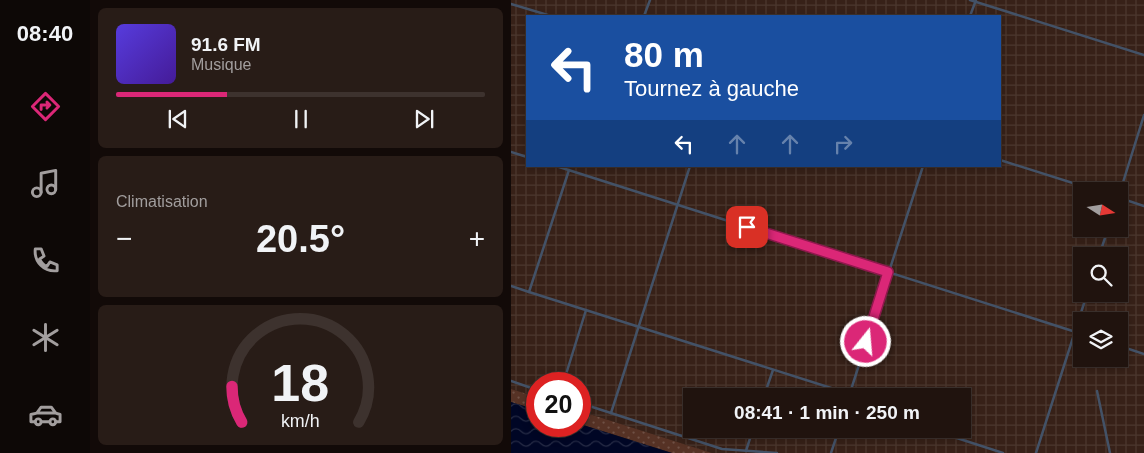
<!DOCTYPE html>
<html lang="fr">
<head>
<meta charset="utf-8">
<style>
	:root { --surface:#20130e; --page:#281c17; --text:#f1f3f6; --muted:#a29e9e; --line:#3d322e; --accent:#db2777 }
	body { margin:0; font-family:Helvetica,sans-serif; background:var(--page); color:var(--text); height:100vh; display:flex; flex-direction:column; font-size:19px; white-space:nowrap }
	* { box-sizing:border-box; margin:0 }
	p { font-size:16px; color:var(--muted) }
	.icon { flex:none; width:28px; height:28px; fill:none; stroke:currentColor; stroke-width:2; stroke-linecap:round; stroke-linejoin:round }
	.map { position:relative; flex:1; overflow:hidden }
	.panel { display:flex; flex-direction:column; gap:8px; padding:8px; background:#120a08; width:421px }
	.panel>* { flex:none }
	.hud { position:absolute; left:15px; top:15px; width:475px; height:152px; border-radius:0px; box-shadow:0 2px 8px #0003,0 0 0 1px var(--line); background:#1a4fa0; color:#fff; overflow:hidden }
	.needle { width:32px; rotate:102deg }
	.tools { position:absolute; left:562px; top:182px; display:grid; gap:10px }
	.tools a { display:grid; place-items:center; width:55px; height:55px; border-radius:0px; background:var(--surface); box-shadow:0 2px 8px #0003,0 0 0 1px var(--line); font-size:25px }
	.speed { position:absolute; left:15px; top:372px; display:flex; gap:10px; font-size:25px; font-weight:700; text-align:center }
	.speed>* { display:grid; place-content:center; width:65px; height:65px; border-radius:50%; background:var(--surface); box-shadow:0 2px 8px #0003,0 0 0 1px var(--line); line-height:1 }
	.speed .limit { border:8px solid #d22; background:#fff; color:#111 }
	.pin { position:absolute; display:grid; place-items:center; width:42px; height:42px; color:#fff; margin:-21px; border-radius:10px; box-shadow:0 2px 8px #0006 }
	.me { position:absolute; width:55px; margin:-28px; rotate:17deg; stroke-linejoin:round; filter:drop-shadow(0 0 4px #0008) }
	.turn { display:flex; align-items:center; gap:18px; height:105px; padding:0 15px; font-size:22px }
	.turn .icon { width:65px; height:65px; stroke-width:2.5 }
	.turn b { display:block; font-size:35px; line-height:42px }
	.lanes { display:flex; align-items:center; height:48px; padding:0 15px; background:#0003; justify-content:center; gap:25px; direction:ltr }
	.lanes .off { opacity:.35 }
	.big { font-size:38px; font-weight:800; line-height:1.1 }
	.panel .card { flex:1; display:flex; flex-direction:column; justify-content:center; gap:8px; min-width:0; padding:0 18px; border-radius:8px; background:var(--page) }
	.panel .dial { align-items:center; gap:0 }
	.dial svg { height:130px; overflow:visible; fill:none; stroke:var(--line); stroke-width:7; stroke-linecap:round; text-anchor:middle }
	.dial text { fill:var(--text); stroke:none }
	.song { display:flex; align-items:center; gap:15px }
	.cover { width:60px; height:60px; border-radius:8px; background:linear-gradient(135deg,hsl(250 70% 55%),hsl(260 70% 35%)) }
	.played { height:5px; border-radius:2px; background:linear-gradient(90deg,var(--accent) 30%,var(--line) 30%) }
	.keys { display:flex; justify-content:space-around; direction:ltr }
	.heat { display:flex; justify-content:space-between; align-items:center; font-size:28px; direction:ltr }
	.trip { position:absolute; left:172px; top:388px; width:288px; height:50px; border-radius:0px; background:var(--surface); box-shadow:0 2px 8px #0003,0 0 0 1px var(--line); font-weight:800; line-height:50px; text-align:center }
	main { display:flex; flex:1; min-height:0 }
	.menu { display:flex; flex-direction:column; width:90px; justify-content:space-around; align-items:center; background:#0d0806; color:var(--muted) }
	.menu .icon { width:35px; height:35px }
	.menu .active { color:var(--accent) }
	.menu b { font-size:22px; color:var(--text) }
	.map>svg:first-child { display:block }
</style>
</head>
<body>
<main>
<nav class="menu">
<b>08:40</b>
<svg class="icon active" aria-label="directions" viewBox="0 0 24 24"><path d="M12 3l9 9-9 9-9-9zM9 14v-3h6M13 9l2 2-2 2"/></svg>
<svg class="icon" aria-label="music" viewBox="0 0 24 24"><path d="M9 18V5l10-2v13"/><circle cx="6" cy="18" r="3"/><circle cx="16" cy="16" r="3"/></svg>
<svg class="icon" aria-label="phone" viewBox="0 0 24 24"><path d="M5 4h4l2 5-3 2q2 4 5 5l2-3 5 2v4C11 20 4 13 5 4z"/></svg>
<svg class="icon" aria-label="climate" viewBox="0 0 24 24"><path d="M12 3v18M4 7l16 10M4 17L20 7"/></svg>
<svg class="icon" aria-label="car" viewBox="0 0 24 24"><path d="M5 17H2v-5l4-1 3-4h7l3 4 3 1v5h-3M9 17h6M6 11h13"/><circle cx="7" cy="17" r="2"/><circle cx="17" cy="17" r="2"/></svg>
</nav>
<section class="panel">
<div class="card">
<div class="song"><i class="cover"></i><div><b>91.6 FM</b><p>Musique</p></div></div>
<div class="played"></div>
<div class="keys"><svg class="icon" aria-label="previous" viewBox="0 0 24 24"><path d="M18 5L8 12l10 7zM5 5v14"/></svg><svg class="icon" aria-label="pause" viewBox="0 0 24 24"><path d="M8 5v14M16 5v14"/></svg><svg class="icon" aria-label="next" viewBox="0 0 24 24"><path d="M6 5l10 7-10 7zM19 5v14"/></svg></div>
</div>
<div class="card"><p>Climatisation</p>
<div class="heat"><a>−</a><b class="big">20.5°</b><a>+</a></div>
</div>
<div class="card dial"><svg viewBox="0 0 100 80">
<path d="M14 69A42 42 0 1 1 86 69"/>
<path d="M14 69A42 42 0 0 1 8 47" stroke="#db2777"/>
<text x="50" y="56" font-size="32" font-weight="700">18</text>
<text x="50" y="72" font-size="11">km/h</text>
</svg></div>
</section>
<div class="map">
<svg width="633" height="453" viewBox="0 0 633 453">
	<defs>
		<pattern id="industrial-grid" width="8" height="8" patternUnits="userSpaceOnUse" patternTransform="scale(1.25)"><rect width="8" height="8" fill="#372118"/><path d="M0 4h8M4 0v8" fill="none" stroke="#4b372e"/></pattern>
		<pattern id="grass-dots" width="8" height="8" patternUnits="userSpaceOnUse" patternTransform="scale(1.25)"><rect width="8" height="8" fill="#563225"/><path d="M2 2h.1M6 6h.1" fill="none" stroke="#6f5045" stroke-width="1.8" stroke-linecap="round"/></pattern>
		<pattern id="water-waves" width="16" height="10" patternUnits="userSpaceOnUse" patternTransform="scale(1.25)"><rect width="16" height="10" fill="#000625"/><path d="M0 5q4-4 8 0t8 0" fill="none" stroke="#262b45"/></pattern>
	</defs>
	<rect width="100%" height="100%" fill="#2a1913"/>
	<path fill="url(#industrial-grid)" fill-rule="evenodd" d="M0,0H633V453H201L69,411V384H26V397L0,389ZM16,16H489V166H16ZM571,191H609V229H571ZM571,256H609V294H571ZM571,321H609V359H571ZM181,396H451V429H181Z"/>
	<g fill="url(#grass-dots)">
		<polygon points="0,389 26,397 26,410 0,402"/>
		<polygon points="69,411 201,453 161,453 69,424"/>
	</g>
	<polygon fill="url(#water-waves)" points="0,402 26,410 26,426 69,426 69,424 161,453 0,453"/>
	<g fill="none" stroke-linecap="round" stroke-linejoin="round">
		<g stroke="#435267" stroke-width="2.5">
			<polyline points="459,0 633,55"/>
			<polyline points="0,4 40,16"/>
			<polyline points="133,16 139,0"/>
			<polyline points="459,16 465,0"/>
			<polyline points="0,152 16,157"/>
			<polyline points="489,160 587,191"/>
			<polyline points="45,166 571,334"/>
			<polyline points="609,192 633,115"/>
			<polyline points="609,198 633,206"/>
			<polyline points="588,256 597,229"/>
			<polyline points="0,286 18,292 58,170"/>
			<polyline points="18,292 339,394"/>
			<polyline points="609,346 633,354"/>
			<polyline points="0,381 26,390"/>
			<polyline points="52,384 75,310"/>
			<polyline points="586,391 599,453"/>
			<polyline points="253,396 262,370"/>
			<polyline points="338,396 412,166"/>
			<polyline points="69,403 211,449 266,453"/>
			<polyline points="100,413 179,166"/>
			<polyline points="418,429 492,453"/>
			<polyline points="235,451 242,429"/>
			<polyline points="320,453 328,429"/>
			<polyline points="525,453 576,294"/>
		</g>
	</g>
	<g fill="none" stroke-linecap="round" stroke-linejoin="round">
		<defs>
			<polyline id="route" points="236,227 377,272 355,342"/>
		</defs>
		<use href="#route" stroke="#8e194d" stroke-width="12"/>
		<use href="#route" stroke="#db2777" stroke-width="9"/>
	</g>
</svg>
<div class="tools">
<a><svg class="needle" viewBox="-14 -14 28 28"><path d="M0-13l5 13h-10z" fill="#e53935"/><path d="M0 13l5-13h-10z" fill="#a29e9e"/></svg></a>
<a><svg class="icon" aria-label="search" viewBox="0 0 24 24"><circle cx="10" cy="10" r="6"/><path d="M15 15l6 6"/></svg></a>
<a><svg class="icon" aria-label="layers" viewBox="0 0 24 24"><path d="M12 4l9 5-9 5-9-5zM3 14l9 5 9-5"/></svg></a>
</div>
<div class="speed"><div class="limit">20</div></div>
<div class="pin" style="left:236px;top:227px;background:#d93025"><svg class="icon" aria-label="arrive" viewBox="0 0 24 24"><path d="M6 21V4h12l-3 4 3 4H6"/></svg></div>
<svg class="me" style="left:355px;top:342px" viewBox="-20 -20 40 40"><circle r="17" fill="#db2777" stroke="#fff" stroke-width="3"/><path d="M0-11L8 9 0 5-8 9z" fill="#fff"/></svg>
<div class="trip">08:41 · 1 min · 250 m</div>
<div class="hud">
<div class="turn"><svg class="icon" aria-label="left" viewBox="0 0 24 24"><path d="M17 20v-9H6M10 6l-5 5 5 5"/></svg><div><b>80 m</b>Tournez à gauche</div></div>
<div class="lanes"><svg class="icon" aria-label="left" viewBox="0 0 24 24"><path d="M17 20v-9H6M10 6l-5 5 5 5"/></svg><svg class="icon off" aria-label="ahead" viewBox="0 0 24 24"><path d="M12 20V5M6 11l6-6 6 6"/></svg><svg class="icon off" aria-label="ahead" viewBox="0 0 24 24"><path d="M12 20V5M6 11l6-6 6 6"/></svg><svg class="icon off" aria-label="right" viewBox="0 0 24 24"><path d="M7 20v-9h11M14 6l5 5-5 5"/></svg></div>
</div>
</div>
</main>
</body>
</html>
